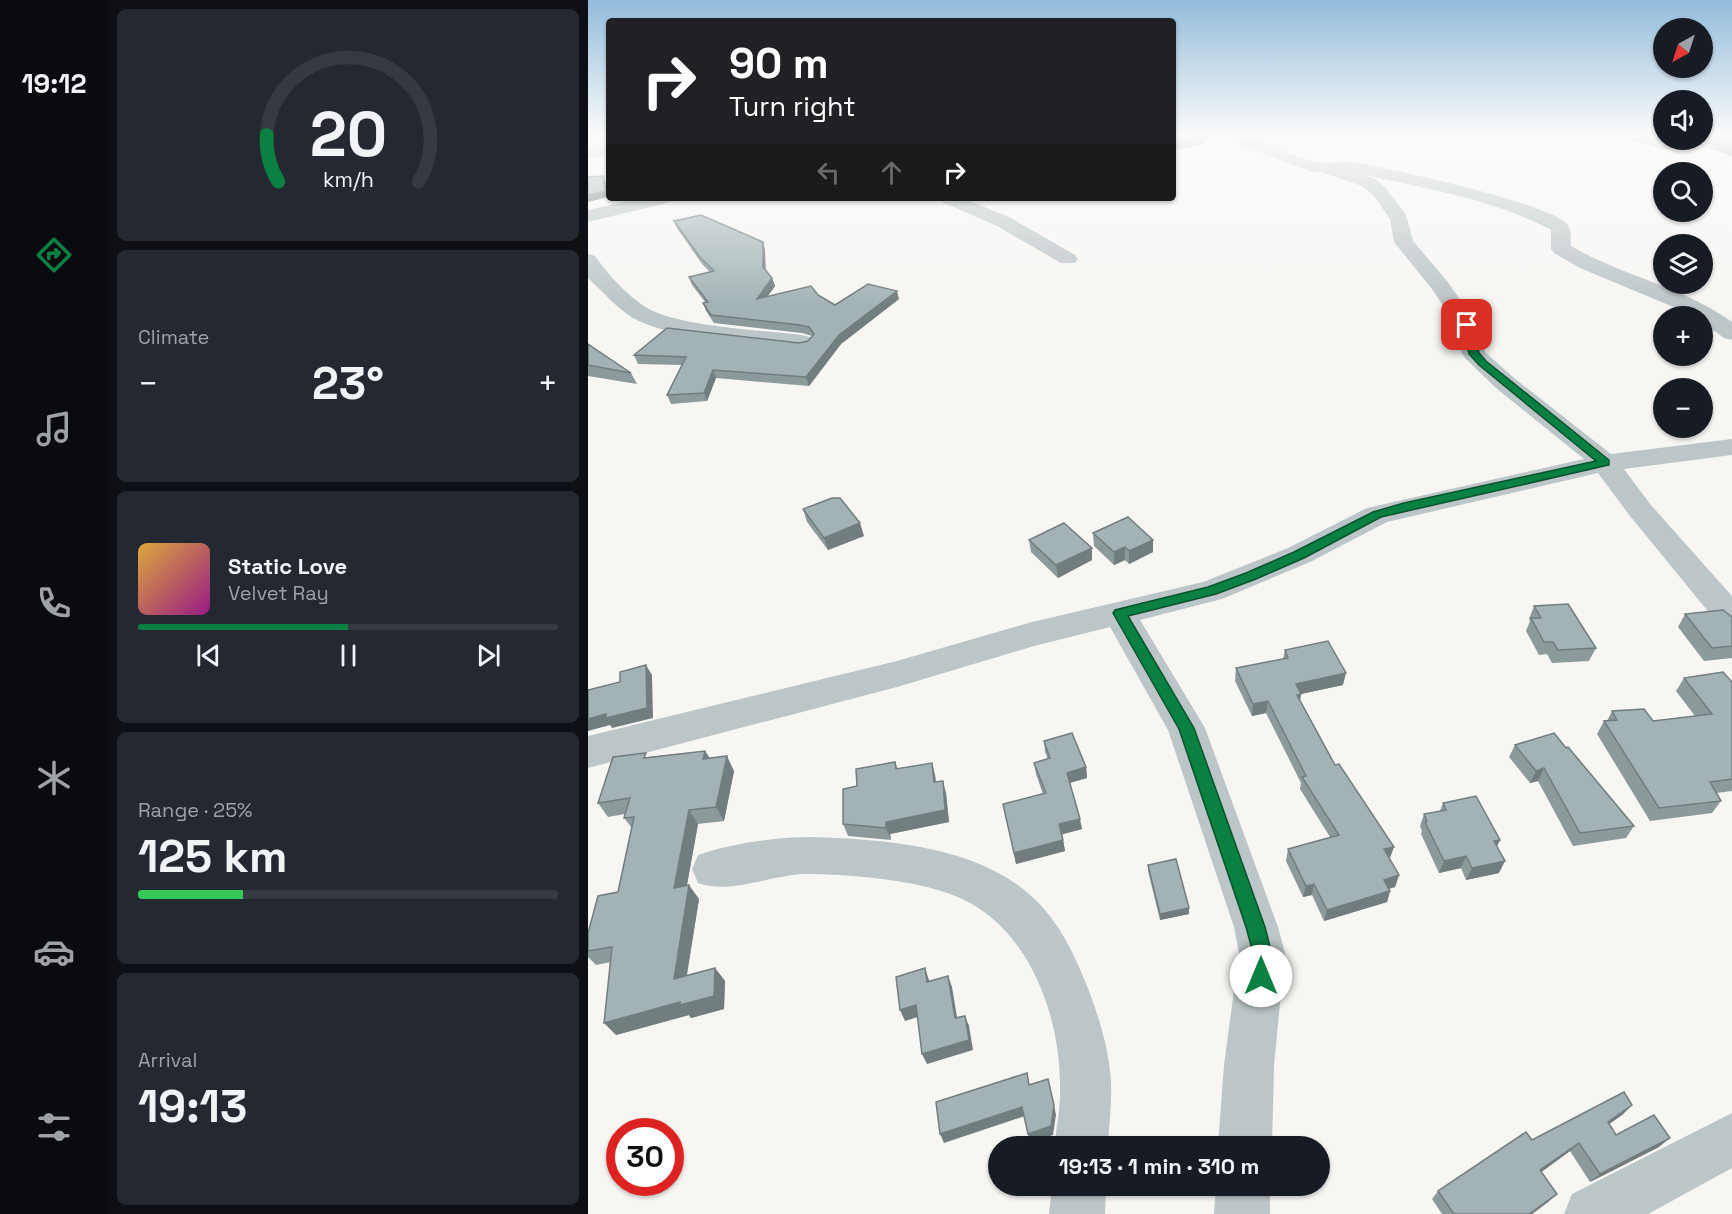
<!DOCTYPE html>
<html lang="en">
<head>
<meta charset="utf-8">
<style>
	:root { --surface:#171b24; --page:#242831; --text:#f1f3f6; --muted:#9ea1a6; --line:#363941; --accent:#0b8043 }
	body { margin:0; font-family:"Space Grotesk",sans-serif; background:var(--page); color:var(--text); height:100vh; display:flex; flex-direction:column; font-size:22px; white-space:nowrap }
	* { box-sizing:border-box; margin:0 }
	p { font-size:20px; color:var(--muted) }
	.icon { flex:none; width:33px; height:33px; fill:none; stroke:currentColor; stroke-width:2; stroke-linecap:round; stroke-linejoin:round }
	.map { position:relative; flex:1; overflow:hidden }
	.sheet { display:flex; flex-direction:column; gap:9px; padding:9px; background:#0d0f14; width:480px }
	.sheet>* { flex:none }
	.hud { position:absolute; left:18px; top:18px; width:570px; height:183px; border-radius:6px; box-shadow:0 2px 4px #0004; background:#202124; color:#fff; overflow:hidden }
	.needle { width:39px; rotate:219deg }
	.controls { position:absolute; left:1065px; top:18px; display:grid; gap:12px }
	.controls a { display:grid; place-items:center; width:60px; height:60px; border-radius:50%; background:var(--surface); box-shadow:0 2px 4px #0004; font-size:30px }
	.speed { position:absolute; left:18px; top:1118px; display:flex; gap:12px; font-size:30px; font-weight:700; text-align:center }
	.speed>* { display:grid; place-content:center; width:78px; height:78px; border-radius:50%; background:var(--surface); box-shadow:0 2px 4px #0004; line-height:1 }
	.speed .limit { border:9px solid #d22; background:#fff; color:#111 }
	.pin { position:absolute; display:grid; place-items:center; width:51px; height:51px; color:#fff; margin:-26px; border-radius:12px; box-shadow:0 3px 9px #0006 }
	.me { position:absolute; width:66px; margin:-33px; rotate:0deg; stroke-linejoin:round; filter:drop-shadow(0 0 4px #0008) }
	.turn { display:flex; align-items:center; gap:21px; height:126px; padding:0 24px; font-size:27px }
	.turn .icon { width:78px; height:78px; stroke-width:2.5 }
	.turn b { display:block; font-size:42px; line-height:51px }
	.lanes { display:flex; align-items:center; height:57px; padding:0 24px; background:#0003; justify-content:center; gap:30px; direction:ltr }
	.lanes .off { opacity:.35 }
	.big { font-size:45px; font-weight:700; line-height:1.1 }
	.sheet .tile { flex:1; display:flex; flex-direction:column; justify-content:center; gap:9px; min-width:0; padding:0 21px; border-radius:9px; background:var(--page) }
	.sheet .dial { align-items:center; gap:0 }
	.dial svg { height:156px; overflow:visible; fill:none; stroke:var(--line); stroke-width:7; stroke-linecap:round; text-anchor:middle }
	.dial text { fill:var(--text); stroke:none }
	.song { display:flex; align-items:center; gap:18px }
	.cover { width:72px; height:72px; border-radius:9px; background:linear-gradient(135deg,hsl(40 70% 55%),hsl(310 70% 35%)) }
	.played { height:6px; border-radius:3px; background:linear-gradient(90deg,var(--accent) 50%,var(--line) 50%) }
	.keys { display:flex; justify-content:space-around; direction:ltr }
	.heat { display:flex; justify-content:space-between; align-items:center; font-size:33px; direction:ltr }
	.charge { height:9px; border-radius:4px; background:linear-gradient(90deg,#34c759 25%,var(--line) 0) }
	.trip { position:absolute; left:400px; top:1136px; width:342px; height:60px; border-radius:30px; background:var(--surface); box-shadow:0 2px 4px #0004; font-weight:700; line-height:60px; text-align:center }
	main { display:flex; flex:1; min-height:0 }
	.menu { display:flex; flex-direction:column; width:108px; justify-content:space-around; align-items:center; background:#090b0e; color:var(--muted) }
	.menu .icon { width:42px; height:42px }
	.menu .on { color:var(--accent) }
	.menu b { font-size:27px; color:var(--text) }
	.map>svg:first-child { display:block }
</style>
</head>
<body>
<main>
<nav class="menu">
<b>19:12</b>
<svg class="icon on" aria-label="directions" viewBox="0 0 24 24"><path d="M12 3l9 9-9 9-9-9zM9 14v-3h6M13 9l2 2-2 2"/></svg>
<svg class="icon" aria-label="music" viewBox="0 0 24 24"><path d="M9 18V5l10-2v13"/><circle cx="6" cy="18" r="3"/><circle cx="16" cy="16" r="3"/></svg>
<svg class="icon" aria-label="phone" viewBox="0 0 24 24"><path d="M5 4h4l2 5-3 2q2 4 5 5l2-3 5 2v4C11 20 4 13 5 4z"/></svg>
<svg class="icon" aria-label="climate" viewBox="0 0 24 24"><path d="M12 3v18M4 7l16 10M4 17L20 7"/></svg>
<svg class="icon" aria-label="car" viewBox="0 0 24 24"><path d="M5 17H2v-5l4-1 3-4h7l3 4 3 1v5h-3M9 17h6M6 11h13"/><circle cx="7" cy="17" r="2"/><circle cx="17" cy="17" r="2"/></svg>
<svg class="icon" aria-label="filters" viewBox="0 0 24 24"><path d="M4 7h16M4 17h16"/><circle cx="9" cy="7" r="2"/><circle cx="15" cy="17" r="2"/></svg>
</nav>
<section class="sheet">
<div class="tile dial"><svg viewBox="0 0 100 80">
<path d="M14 69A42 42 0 1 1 86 69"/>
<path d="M14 69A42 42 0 0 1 8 45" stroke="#0b8043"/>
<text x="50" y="56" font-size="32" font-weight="700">20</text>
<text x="50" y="72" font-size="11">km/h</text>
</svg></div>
<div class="tile"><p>Climate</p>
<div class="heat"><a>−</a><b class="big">23°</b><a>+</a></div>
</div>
<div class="tile">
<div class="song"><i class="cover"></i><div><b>Static Love</b><p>Velvet Ray</p></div></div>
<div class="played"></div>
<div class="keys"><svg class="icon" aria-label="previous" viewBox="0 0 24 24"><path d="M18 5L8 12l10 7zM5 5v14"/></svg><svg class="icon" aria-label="pause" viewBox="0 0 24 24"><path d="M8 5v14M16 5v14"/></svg><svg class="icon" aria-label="next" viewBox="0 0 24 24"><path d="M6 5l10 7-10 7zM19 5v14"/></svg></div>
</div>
<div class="tile"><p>Range · 25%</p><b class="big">125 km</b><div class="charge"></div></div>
<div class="tile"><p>Arrival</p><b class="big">19:13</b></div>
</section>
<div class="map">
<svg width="1144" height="1214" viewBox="0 0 1144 1214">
	<rect width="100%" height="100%" fill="#f7f6f3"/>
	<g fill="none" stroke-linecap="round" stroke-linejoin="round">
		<g fill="#bcc5c7" fill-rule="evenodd">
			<path d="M631,135C666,133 694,154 728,162C741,165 755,160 769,163C804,169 961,203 979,224C984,229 982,240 983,246C1034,276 1096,287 1144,322V340L1136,338L1114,322V316H1107L992,268L966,253L963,249V230C903,198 834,188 769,173L786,178L798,188L818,215L825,241L859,281L890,325L897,352L926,378L1023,454L1144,439V455L1036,469L1062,504L1144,596V630L1132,626L1042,516L1010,473L799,522L722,562L634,599L552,620L617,728L690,927L697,953L686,1065L684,1146H630L636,1065L651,953L646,927L580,730L522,627L446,646L309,687L0,768V736L309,661L444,622L615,582L700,548L779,508L996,459L908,388L878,359L874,354L868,325L844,289L806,242L802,219L786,196L774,186L733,172L721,171L634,138Z"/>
			<polygon points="21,145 21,155 0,158 0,148"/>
			<polygon points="54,198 86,198 83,202 0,222 0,210"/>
			<polygon points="351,198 375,198 423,218 487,255 490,259 487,263 473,263 409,226 354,202"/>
			<path d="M0,254L7,256C21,275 38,295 59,308C91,327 175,330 214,335L222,337L226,342L222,347L214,349C168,343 84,340 45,318C30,309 16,293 3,281L0,278Z"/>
			<path d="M225,837C294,839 387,846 441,894C468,917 484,949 497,981C510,1013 521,1048 523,1082C524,1104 521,1125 520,1146H466C469,1125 473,1104 472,1083C471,1013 441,930 374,899C335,880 261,874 217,874C182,875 143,895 110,883L104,869L110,855C144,843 188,837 225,837Z"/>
			<polygon points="1144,1113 1144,1168 1060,1214 976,1214 984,1194"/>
			<polygon points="464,1185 518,1185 517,1214 461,1214"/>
			<polygon points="628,1185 682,1185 682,1214 626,1214"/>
		</g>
	</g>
	<g fill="#8c9a9c">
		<polygon points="1032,135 1144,135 1144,156 1114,146 1075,150 1059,143 1053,144"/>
		<polygon points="86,221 175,242 177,250 177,270 184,278 187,286 179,297 230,295 247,305 311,299 253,344 221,386 128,378 119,401 83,404 79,395 94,365 50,364 46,355 211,343 220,341 224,336 214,333 126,323 118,311 115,303 117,302 104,285 101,277 122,272 114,264 89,228"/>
		<polygon points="0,344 43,373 49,384 0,376"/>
		<polygon points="215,509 276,536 240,550 219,522"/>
		<polygon points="505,533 565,540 565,552 541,564 537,560 526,565 506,546"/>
		<polygon points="441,540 504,560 470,578 443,552"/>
		<polygon points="946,606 1008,648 1001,661 964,663 959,654 951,655 938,631 942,621 941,619"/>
		<polygon points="1097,614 1144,617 1144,658 1116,661 1090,627"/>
		<polygon points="697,650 755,685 713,694 712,701 747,765 811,875 807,887 801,889 802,891 799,902 736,921 724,895 715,897 698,861 700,849 742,837 712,789 713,783 678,713 664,716 647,681 648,668 695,659"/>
		<polygon points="1096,678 1144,682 1144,791 1128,793 1133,801 1124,813 1062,821 1009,734 1016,721 1019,721 1024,711 1065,721 1107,716 1088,691"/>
		<polygon points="456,741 498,767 499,778 482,783 494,829 474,834 477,851 428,864 415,804 455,794 448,774 446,763 460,759 457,752"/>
		<polygon points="927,745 978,748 1046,826 1038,838 985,846 950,781 942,783 921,757"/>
		<polygon points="117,751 122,758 146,771 136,821 110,824 99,885 111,899 99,975 127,968 137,981 136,1009 103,1018 101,1015 28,1035 23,962 8,965 0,957 0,933 30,892 44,828 36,818 37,814 20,817 10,803 60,757"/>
		<polygon points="307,762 310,769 347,775 348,782 358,793 361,822 302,834 303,840 260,836 255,824 269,786"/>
		<polygon points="855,803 912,840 909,846 911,873 878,880 873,868 851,873 833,834 834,831 832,826 836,814 852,811"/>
		<polygon points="560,865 601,908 601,914 572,920 560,871"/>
		<polygon points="1044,1105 1034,1115 1021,1124 1028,1135 1071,1147 1002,1182 982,1151 953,1172 969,1194 960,1202 944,1214 854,1214 844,1199 850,1191 944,1140"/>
	</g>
	<g fill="#727d7f">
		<polygon points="619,136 619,142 615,143 615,144 588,150 588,152 585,153 585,144"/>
		<polygon points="1061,137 1059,143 1053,144 1055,138"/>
		<polygon points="1116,140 1114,146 1075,150 1077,144"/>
		<polygon points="15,176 18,183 20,197 0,202 0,195"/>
		<polygon points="175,242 177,250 178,275 175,267"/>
		<polygon points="184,278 187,286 172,307 169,299"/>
		<polygon points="309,291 311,299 253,344 221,386 218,377 251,335"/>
		<polygon points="125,370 128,378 119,401 116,393"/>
		<polygon points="272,523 276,536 240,550 236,538"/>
		<polygon points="565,540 565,552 541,564 541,551"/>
		<polygon points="537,547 537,560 526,565 526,552"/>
		<polygon points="504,548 504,560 470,578 468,565"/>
		<polygon points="58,665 64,675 65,718 24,728 22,725 0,731 0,719"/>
		<polygon points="758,673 755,685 713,694 711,706 708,684"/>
		<polygon points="680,701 678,713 664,716 665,704"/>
		<polygon points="117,751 125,765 115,759"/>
		<polygon points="139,756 146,771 136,821 128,807"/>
		<polygon points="344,763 347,775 349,795 346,782"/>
		<polygon points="498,767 499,778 481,783 479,773"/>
		<polygon points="956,768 950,781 942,783 948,771"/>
		<polygon points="355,781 358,793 361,822 302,834 303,840 298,828 298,822"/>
		<polygon points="101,810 110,824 96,901 86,888"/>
		<polygon points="492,819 494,829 472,835 471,824"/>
		<polygon points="475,840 477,851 428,864 426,853"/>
		<polygon points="912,840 906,852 906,841"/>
		<polygon points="806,847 802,858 796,849"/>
		<polygon points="878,856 873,868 851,873 856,861"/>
		<polygon points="917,861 911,873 878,880 884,868"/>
		<polygon points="811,875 807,887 792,891 796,880"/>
		<polygon points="726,884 724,895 715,897 718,886"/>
		<polygon points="101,885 111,899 96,991 86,979"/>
		<polygon points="802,891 799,902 736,921 739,910"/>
		<polygon points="601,908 601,914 572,920 572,914"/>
		<polygon points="127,968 137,981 136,1009 103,1018 101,1015 28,1035 16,1023"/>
		<polygon points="337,968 341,980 344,993 339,982"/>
		<polygon points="360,976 364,987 371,1029 367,1018"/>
		<polygon points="328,1005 333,1016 317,1021 312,1010"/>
		<polygon points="377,1016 381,1026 385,1050 339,1064 334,1054"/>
		<polygon points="466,1105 468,1115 465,1135 442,1143 440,1134"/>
		<polygon points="1044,1105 1034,1115 1010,1132 1020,1122"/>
		<polygon points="434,1107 437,1116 356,1143 352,1134"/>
		<polygon points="1082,1138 1071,1147 1002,1182 1012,1174"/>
		<polygon points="991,1143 982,1151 944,1179 952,1170"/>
		<polygon points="969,1194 960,1202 944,1214 941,1214"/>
	</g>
	<g fill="#a3b3b5" stroke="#727d7f" stroke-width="1.5">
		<polygon points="585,135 617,135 619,136 613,137 615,138 585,144"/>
		<polygon points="1047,135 1076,135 1076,140 1114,140 1114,135 1144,135 1144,149 1116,140 1077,144 1061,137 1055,138"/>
		<polygon points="15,176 18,191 0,195 0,177"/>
		<polygon points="113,215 175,242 175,267 184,278 169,299 223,286 230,295 247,305 280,284 309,291 251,335 218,377 125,370 116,393 79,395 98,357 46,355 79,328 211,343 220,341 226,334 221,327 212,325 123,315 115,303 120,302 101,277 126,271 112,257 86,221"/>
		<polygon points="0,344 43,373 0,365"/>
		<polygon points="244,498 252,498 272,523 236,538 215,509"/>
		<polygon points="540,517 565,540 541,551 537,547 526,552 505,533"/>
		<polygon points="476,523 504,548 468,565 441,540"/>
		<polygon points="980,604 1008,648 970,650 965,642 956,642 943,618 953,618 946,606"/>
		<polygon points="1135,610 1144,617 1144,646 1124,648 1097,614"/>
		<polygon points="740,641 758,673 708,684 713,694 709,695 747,765 751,764 806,847 796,849 811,875 796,880 802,891 739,910 726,884 718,886 700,849 751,835 714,777 718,776 680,701 665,704 648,668 700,658 697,650"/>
		<polygon points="58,665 59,708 18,718 18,714 0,719 0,690 32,682 32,672"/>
		<polygon points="1135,672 1144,682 1144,779 1122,782 1133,801 1071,808 1016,721 1029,720 1024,711 1056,709 1065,721 1124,714 1096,678"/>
		<polygon points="484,733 498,767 479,773 492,819 471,824 475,840 426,853 415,804 458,793 446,763 462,758 456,741"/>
		<polygon points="966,733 978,748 980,747 1046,826 992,833 956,768 948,771 927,745"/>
		<polygon points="117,751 115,759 139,756 128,807 101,810 86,888 101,885 86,979 127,968 126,996 92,1005 92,1002 16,1023 24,947 0,951 0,933 10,896 30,892 46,817 36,818 42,798 10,803 25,757 58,753 56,758"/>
		<polygon points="307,762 308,769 344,763 346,782 355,781 357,810 298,822 298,828 255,824 255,789 269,786 268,769"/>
		<polygon points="888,796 912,840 906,841 917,861 884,868 878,856 856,861 837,822 839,821 836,814 858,810 855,803"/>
		<polygon points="588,859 601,908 572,914 560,865"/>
		<polygon points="337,968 339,982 360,976 367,1018 377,1016 381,1040 334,1054 328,1005 312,1010 308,977"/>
		<polygon points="439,1073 441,1085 460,1079 466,1105 463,1126 440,1134 434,1107 352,1134 348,1102"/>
		<polygon points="1036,1092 1044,1105 1020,1122 1028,1135 1066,1115 1082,1138 1012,1174 991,1143 952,1170 969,1194 941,1214 866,1214 850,1191 938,1132 944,1140"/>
	</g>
	<linearGradient id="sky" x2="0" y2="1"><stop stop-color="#93bcdb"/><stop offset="0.44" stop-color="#fbfbfa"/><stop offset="1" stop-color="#fbfbfa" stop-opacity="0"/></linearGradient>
	<rect width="1144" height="305" fill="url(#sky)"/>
	<path fill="#0b8043" stroke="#07532c" stroke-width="1.5" d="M879,322L884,325L891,353L898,361L1021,460V465L793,517L716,558L668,579L628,594L540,616L606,728L677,927C682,945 687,965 680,983L673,986L666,983L663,976L665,953L658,927L591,729L525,613L527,610L620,587L658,573L706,552L785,512L816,503L1008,461L891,365L881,354L874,325Z"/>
</svg>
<div class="controls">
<a><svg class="needle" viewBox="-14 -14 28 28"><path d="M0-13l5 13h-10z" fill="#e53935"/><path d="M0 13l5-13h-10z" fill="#9ea1a6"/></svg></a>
<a><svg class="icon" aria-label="sound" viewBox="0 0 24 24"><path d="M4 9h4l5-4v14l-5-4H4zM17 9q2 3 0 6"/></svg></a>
<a><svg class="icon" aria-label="search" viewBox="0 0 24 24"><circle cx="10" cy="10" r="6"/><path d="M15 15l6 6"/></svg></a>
<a><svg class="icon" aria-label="layers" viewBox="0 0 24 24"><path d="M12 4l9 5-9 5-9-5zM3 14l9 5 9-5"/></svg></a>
<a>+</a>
<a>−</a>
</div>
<div class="speed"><div class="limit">30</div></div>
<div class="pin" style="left:879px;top:325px;background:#d93025"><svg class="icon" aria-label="arrive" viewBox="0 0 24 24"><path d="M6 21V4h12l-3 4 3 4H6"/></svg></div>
<svg class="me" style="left:673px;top:976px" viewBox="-20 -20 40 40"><circle r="19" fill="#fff"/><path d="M0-13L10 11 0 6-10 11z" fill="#0b8043"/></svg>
<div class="trip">19:13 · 1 min · 310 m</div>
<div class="hud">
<div class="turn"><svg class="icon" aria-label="right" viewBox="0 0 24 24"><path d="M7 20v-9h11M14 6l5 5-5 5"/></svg><div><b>90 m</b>Turn right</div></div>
<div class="lanes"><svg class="icon off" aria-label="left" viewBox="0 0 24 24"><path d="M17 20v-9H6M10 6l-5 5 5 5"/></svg><svg class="icon off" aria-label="ahead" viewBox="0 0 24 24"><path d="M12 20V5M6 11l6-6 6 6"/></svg><svg class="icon" aria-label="right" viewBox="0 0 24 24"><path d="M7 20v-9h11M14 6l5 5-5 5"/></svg></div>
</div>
</div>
</main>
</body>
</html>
